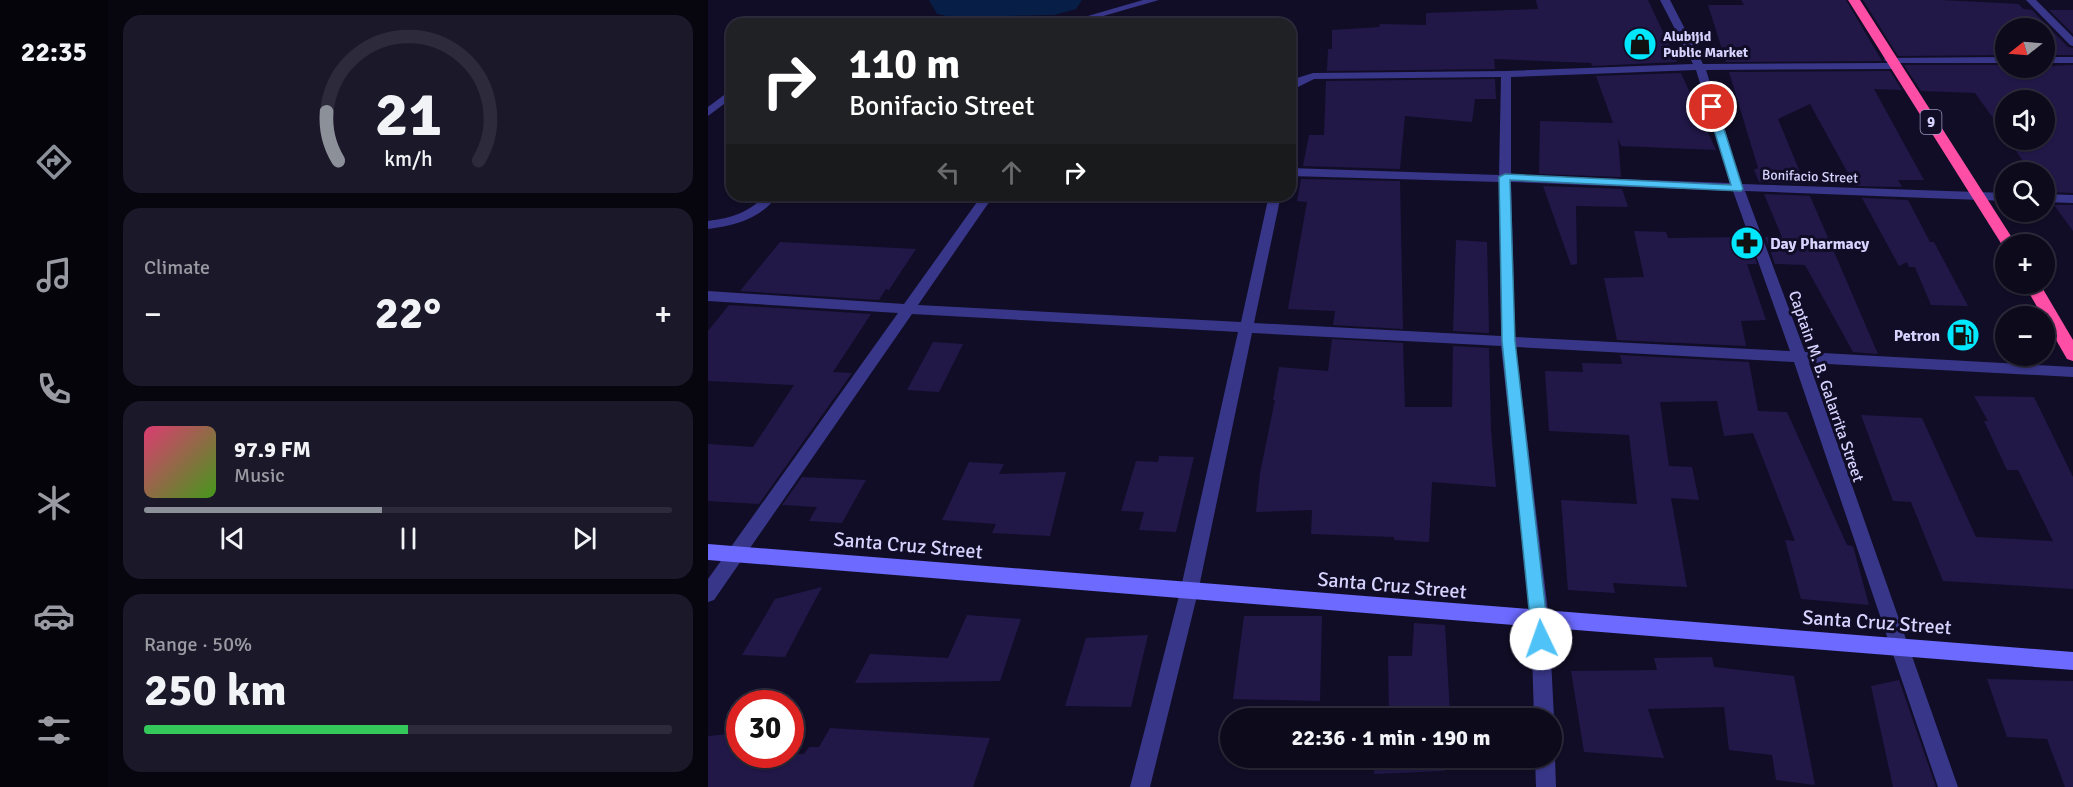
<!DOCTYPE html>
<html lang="en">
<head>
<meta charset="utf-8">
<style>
	:root { --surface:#0d0a1c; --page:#1b1829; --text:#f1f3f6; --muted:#9a9aa3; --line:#2d2b3b; --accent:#8c9099 }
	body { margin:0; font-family:Signika,sans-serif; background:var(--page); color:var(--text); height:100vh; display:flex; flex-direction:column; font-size:22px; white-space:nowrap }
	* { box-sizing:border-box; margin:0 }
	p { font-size:20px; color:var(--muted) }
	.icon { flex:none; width:33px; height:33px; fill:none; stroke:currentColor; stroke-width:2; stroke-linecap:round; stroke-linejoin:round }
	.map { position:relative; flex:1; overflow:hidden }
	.drawer { display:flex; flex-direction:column; gap:15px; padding:15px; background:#07060f; width:600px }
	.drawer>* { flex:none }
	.top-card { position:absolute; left:18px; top:18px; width:570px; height:183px; border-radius:18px; box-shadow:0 2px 4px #0004,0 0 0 2px var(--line); background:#202124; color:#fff; overflow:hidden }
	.needle { width:39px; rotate:253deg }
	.fabs { position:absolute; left:1287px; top:18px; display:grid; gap:12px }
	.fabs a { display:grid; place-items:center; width:60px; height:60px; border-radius:50%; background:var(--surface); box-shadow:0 2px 4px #0004,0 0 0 2px var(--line); font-size:30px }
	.speed { position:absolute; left:18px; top:690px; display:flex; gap:12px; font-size:30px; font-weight:700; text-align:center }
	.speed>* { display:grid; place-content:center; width:78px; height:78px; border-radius:50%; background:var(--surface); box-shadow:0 2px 4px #0004,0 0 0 2px var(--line); line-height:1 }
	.speed .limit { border:9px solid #d22; background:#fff; color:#111 }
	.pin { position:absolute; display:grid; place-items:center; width:51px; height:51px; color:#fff; margin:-26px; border:3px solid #fff; border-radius:50%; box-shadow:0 2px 6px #0007 }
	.me { position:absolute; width:66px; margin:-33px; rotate:357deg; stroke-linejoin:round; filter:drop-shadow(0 0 4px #0008) }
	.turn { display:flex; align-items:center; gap:21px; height:126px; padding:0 24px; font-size:27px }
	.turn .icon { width:78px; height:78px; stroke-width:2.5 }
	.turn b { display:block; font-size:42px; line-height:51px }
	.lanes { display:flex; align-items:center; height:57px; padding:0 24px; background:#0003; justify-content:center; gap:30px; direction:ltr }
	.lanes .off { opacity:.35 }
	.big { font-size:45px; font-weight:800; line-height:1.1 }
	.drawer .card { flex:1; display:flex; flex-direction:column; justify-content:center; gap:9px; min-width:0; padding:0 21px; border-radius:18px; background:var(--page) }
	.drawer .dial { align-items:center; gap:0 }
	.dial svg { height:156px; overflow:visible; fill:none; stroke:var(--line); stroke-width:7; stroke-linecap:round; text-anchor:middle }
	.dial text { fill:var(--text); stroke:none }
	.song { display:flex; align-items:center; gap:18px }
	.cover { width:72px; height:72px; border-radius:9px; background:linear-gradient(135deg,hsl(340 70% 55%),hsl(100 70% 35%)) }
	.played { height:6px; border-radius:3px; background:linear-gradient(90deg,var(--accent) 45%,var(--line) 45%) }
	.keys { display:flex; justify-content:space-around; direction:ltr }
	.heat { display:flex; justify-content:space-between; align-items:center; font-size:33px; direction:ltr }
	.charge { height:9px; border-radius:4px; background:linear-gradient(90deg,#34c759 50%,var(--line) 0) }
	.trip { position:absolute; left:512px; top:708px; width:342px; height:60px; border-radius:30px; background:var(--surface); box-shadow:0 2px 4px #0004,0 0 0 2px var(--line); font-weight:800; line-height:60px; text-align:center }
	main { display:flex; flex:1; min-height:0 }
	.menu { display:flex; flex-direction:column; width:108px; justify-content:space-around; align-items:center; background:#05040b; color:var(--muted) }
	.menu .icon { width:42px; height:42px }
	.menu .on { color:var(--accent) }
	.menu b { font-size:27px; color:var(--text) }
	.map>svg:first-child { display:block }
</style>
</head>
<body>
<main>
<nav class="menu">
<b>22:35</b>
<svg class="icon on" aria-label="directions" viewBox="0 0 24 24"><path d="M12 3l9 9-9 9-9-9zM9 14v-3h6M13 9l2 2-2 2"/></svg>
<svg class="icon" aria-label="music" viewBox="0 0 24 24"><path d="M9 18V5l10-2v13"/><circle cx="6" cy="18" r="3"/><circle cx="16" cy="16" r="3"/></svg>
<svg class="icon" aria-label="phone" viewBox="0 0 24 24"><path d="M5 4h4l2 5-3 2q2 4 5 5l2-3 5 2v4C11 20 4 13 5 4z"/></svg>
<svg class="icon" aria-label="climate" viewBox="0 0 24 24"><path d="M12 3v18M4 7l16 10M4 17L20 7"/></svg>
<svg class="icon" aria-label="car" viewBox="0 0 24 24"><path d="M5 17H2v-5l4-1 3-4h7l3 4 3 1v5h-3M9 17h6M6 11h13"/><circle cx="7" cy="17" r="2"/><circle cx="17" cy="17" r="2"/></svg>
<svg class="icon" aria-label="filters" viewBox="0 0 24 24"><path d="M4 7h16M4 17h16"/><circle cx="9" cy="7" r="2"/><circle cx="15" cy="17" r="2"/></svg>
</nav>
<section class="drawer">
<div class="card dial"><svg viewBox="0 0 100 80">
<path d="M14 69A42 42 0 1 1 86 69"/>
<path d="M14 69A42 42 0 0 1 8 44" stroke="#8c9099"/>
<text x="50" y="56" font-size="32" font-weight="700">21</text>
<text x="50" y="72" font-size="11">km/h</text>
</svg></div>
<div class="card"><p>Climate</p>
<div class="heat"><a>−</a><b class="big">22°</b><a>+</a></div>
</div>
<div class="card">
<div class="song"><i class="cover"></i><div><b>97.9 FM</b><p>Music</p></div></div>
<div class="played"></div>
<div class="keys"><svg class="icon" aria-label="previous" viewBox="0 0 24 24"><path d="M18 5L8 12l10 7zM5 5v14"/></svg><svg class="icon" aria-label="pause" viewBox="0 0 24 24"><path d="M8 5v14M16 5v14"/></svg><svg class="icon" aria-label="next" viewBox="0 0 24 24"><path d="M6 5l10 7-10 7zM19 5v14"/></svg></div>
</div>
<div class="card"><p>Range · 50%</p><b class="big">250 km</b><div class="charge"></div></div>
</section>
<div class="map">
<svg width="1365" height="787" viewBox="0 0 1365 787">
	<rect width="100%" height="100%" fill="#110d26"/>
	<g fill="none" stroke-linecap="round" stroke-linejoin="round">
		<polygon fill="#071f46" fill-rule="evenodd" points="221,0 374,0 368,9 346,15 243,17 229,14"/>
	</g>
	<g fill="#211848">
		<polygon points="828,0 940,0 969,62 884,66 883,63 786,59 787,69 619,71 620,49 624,49 624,30 671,27 672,24 718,25 718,13 830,9"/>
		<polygon points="1033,0 1138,0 1174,61 1018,62 1000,5 1036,5"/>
		<polygon points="1155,0 1233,0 1311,4 1315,9 1324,10 1360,47 1365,48 1365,55 1336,55 1336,28 1298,28 1298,55 1190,56"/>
		<polygon points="1341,10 1365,10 1365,34"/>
		<polygon points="1196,65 1298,65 1298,68 1365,65 1365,193 1337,192 1336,172 1323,172 1300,140 1336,140 1336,100 1298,100 1298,136 1267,93 1213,91"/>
		<polygon points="1182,71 1194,90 1166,89 1216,180 1190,180 1194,187 1147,186 1102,104 1070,119 1097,184 1051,182 1046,170 1050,168 1021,72"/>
		<polygon points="973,73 1008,150 913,146 910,138 913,177 831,174 832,121 905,123 888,76"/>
		<polygon points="787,79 788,99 767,99 764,122 697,116 692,169 595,166 601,135 616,135 618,81"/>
		<polygon points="593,179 692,181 695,329 625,325 627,311 580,309 599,202 589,201"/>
		<polygon points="835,186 914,189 920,207 868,206 869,264 863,265"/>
		<polygon points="1056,194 1102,196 1170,354 1145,352 1097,265 1067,264 1057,237 1074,237"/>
		<polygon points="1154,198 1200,200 1222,242 1226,242 1260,306 1223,305 1207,267 1201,267 1199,262 1191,266"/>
		<polygon points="1346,205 1365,205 1365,231"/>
		<polygon points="926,231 958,232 960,238 1039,237 1049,264 1039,264 1058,320 1033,321 1038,346 909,340 896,278 936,277"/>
		<polygon points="748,240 779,242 781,333 745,331"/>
		<polygon points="72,242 208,249 181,290 178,289 171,300 32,291"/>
		<polygon points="21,305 163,314 125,372 144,373 51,504 0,501 0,444 45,447 86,385 0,381 0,331"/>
		<polygon points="624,339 695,343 697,407 744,407 745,346 781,348 783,430 788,487 724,482 721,542 686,540 686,537 603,534 604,510 548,512 552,473 567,400 565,400 571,367 620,371"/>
		<polygon points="225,342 255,344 231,392 199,390"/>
		<polygon points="912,355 1041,362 1050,411 1079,412 1139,545 1145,546 1161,605 1093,599 1077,540 1087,541 1045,433 1016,436 1009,401 952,402 961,466 984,467 991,500 963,498 979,587 905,583 907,593 860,590 853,500 929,504 921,435 841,431 837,371 875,372 874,363 914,364"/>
		<polygon points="1266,396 1326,397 1365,477 1365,589 1235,581 1203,502 1185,501 1153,415 1214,418 1268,537 1345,541 1310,470 1299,470 1276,421 1280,421"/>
		<polygon points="451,456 486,457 468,532 431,530 436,512 413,511 428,461 450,462"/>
		<polygon points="261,462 296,464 291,474 358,472 342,536 284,533 288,524 234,520"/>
		<polygon points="94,477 158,480 134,523 101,521 109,507 74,505"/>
		<polygon points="114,587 77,657 34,655 67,599"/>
		<polygon points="259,615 313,619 292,681 147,683 162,654 240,658"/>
		<polygon points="536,616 614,616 612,701 525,699"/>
		<polygon points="706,623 737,625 742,714 745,714 745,718 664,718 664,714 681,714 680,656 704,656"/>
		<polygon points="440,635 423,707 357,706 378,638"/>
		<polygon points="1004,657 1006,667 1086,676 1107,785 1068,780 1064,755 1021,750 1016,707 940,709 956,758 876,752 863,671 949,670 946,658"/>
		<polygon points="1279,679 1365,681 1365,787 1357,787 1339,739 1299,737"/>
		<polygon points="1191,680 1228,787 1185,787 1163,686"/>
		<polygon points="122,728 282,738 265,787 0,787 0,736 32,733 32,754 96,754 101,747 111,747"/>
		<polygon points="666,758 739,758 737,771 666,774"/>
	</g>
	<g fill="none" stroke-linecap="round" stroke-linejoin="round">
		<g fill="#383688" fill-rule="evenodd">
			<polygon points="24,89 24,98 0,116 0,107"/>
			<path d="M57,195H70C52,219 29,225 0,229V221C24,218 41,213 57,195Z"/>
		</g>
		<g fill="#383688" fill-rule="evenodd">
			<polygon points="435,0 451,0 371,23 366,20"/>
			<path d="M952,0H962L995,64L1181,63L1176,60L1177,58L1298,57V63H1185L1190,66L1185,69L998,70L1034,184L1298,193V201L1037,191L1097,352L1365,367V377L1101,363L1250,787H1230L1086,362L808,347L841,619L846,718L843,725V718H826L823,619L793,346L544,333L490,592L442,787H422L472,592L530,332L204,314L6,600L0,602V579L190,313L0,301V291L196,304L274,195H286L210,305L533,322L561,195H573L546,323L793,336L791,182L582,176V168L791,175L793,77L606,79L590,87L586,98L582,99V84L589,78L605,73L798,71L985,64ZM988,70L1022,183L803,175V77ZM803,182L1025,191L1082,351L807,337Z"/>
			<polygon points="1318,0 1328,0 1365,37 1365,46 1362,45"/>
			<rect x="1336" y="57" width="29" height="6"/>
			<polygon points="1336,194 1365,195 1365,203 1336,202"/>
			<polygon points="843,750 847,758 848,787 828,787 827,758 843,758"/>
		</g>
		<polygon fill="#6c6aff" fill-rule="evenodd" points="0,544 1365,652 1365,670 0,560"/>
		<g fill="#ff4ea5" fill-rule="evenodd">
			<polygon points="1140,0 1152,0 1308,244 1298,244 1298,248 1296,248"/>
			<polygon points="1316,284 1332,284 1365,340 1365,361 1359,359"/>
		</g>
	</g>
	<polygon fill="#4fc3f7" stroke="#337fa1" stroke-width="1.5" points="1004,104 1009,107 1035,189 1033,191 802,180 807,341 841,639 839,645 833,647 827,645 824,639 794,341 791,177 797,174 1023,185 999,107"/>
	<defs>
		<symbol id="shop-disc" viewBox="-11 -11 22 22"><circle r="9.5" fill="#00e7fe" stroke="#110d26"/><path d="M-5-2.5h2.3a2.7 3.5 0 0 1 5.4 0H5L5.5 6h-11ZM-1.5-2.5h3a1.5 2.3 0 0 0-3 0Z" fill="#111"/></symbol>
		<symbol id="pharmacy-disc" viewBox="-11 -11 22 22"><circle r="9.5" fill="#00e7fe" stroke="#110d26"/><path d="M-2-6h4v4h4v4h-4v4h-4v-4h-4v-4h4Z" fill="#111"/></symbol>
		<symbol id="fuel-disc" viewBox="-11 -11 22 22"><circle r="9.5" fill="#00e7fe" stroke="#110d26"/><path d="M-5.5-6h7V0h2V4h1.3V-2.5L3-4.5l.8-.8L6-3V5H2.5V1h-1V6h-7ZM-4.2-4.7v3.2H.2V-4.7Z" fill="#111"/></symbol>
	</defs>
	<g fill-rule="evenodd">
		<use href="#shop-disc" x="913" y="25" width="38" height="38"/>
		<use href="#pharmacy-disc" x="1020" y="224" width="38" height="38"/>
		<use href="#fuel-disc" x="1236" y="316" width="38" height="38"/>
	</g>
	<g text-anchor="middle" stroke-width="6" stroke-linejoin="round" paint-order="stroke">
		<g font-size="14" font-weight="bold" fill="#d7d3ff" stroke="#110d26" text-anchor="start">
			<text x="955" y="41">Alubijid<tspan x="955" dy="16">Public Market</tspan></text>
		</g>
		<g font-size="14" fill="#d7d3ff" stroke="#110d26">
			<text transform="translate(1102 176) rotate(2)" y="5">Bonifacio Street</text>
		</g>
		<rect fill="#110d26" stroke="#9c98be" stroke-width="1.5" x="1212.5" y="110" width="21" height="24" rx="4.5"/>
		<g font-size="15" font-weight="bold" fill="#d7d3ff">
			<text x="1223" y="127">9</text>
		</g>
		<g font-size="16" font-weight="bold" fill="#d7d3ff" stroke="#110d26" text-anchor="start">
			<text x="1062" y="249">Day Pharmacy</text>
			<text x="1232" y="341" text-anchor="end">Petron</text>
		</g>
		<g font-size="16" fill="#d7d3ff" stroke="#110d26">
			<text transform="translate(1119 386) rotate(71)" y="6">Captain M. B. Galarrita Street</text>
		</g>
		<g font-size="20" fill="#d7d3ff" stroke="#110d26">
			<text transform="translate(200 545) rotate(5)" y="7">Santa Cruz Street</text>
			<text transform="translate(684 585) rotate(5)" y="7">Santa Cruz Street</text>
			<text transform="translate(1169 622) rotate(4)" y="7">Santa Cruz Street</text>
		</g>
	</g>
</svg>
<div class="fabs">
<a><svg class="needle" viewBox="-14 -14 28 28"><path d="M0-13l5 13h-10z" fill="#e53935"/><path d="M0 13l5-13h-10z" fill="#9a9aa3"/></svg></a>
<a><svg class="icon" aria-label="sound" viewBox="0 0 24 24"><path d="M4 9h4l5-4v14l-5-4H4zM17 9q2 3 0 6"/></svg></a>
<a><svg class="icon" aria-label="search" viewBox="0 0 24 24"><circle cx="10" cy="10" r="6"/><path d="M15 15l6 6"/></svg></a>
<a>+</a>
<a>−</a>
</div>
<div class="speed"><div class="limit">30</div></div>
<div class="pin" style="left:1004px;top:107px;background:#d93025"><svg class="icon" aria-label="arrive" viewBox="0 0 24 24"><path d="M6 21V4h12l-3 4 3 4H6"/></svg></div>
<svg class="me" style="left:833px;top:639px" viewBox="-20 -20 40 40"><circle r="19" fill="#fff"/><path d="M0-13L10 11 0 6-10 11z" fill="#4fc3f7"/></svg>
<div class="trip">22:36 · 1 min · 190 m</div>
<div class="top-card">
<div class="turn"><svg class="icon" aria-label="right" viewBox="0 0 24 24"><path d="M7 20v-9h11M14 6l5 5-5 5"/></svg><div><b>110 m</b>Bonifacio Street</div></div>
<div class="lanes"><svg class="icon off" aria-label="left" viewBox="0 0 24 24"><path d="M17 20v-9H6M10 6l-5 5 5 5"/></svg><svg class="icon off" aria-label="ahead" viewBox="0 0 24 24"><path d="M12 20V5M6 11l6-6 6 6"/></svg><svg class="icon" aria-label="right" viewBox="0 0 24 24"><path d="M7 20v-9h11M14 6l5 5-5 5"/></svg></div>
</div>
</div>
</main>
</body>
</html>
